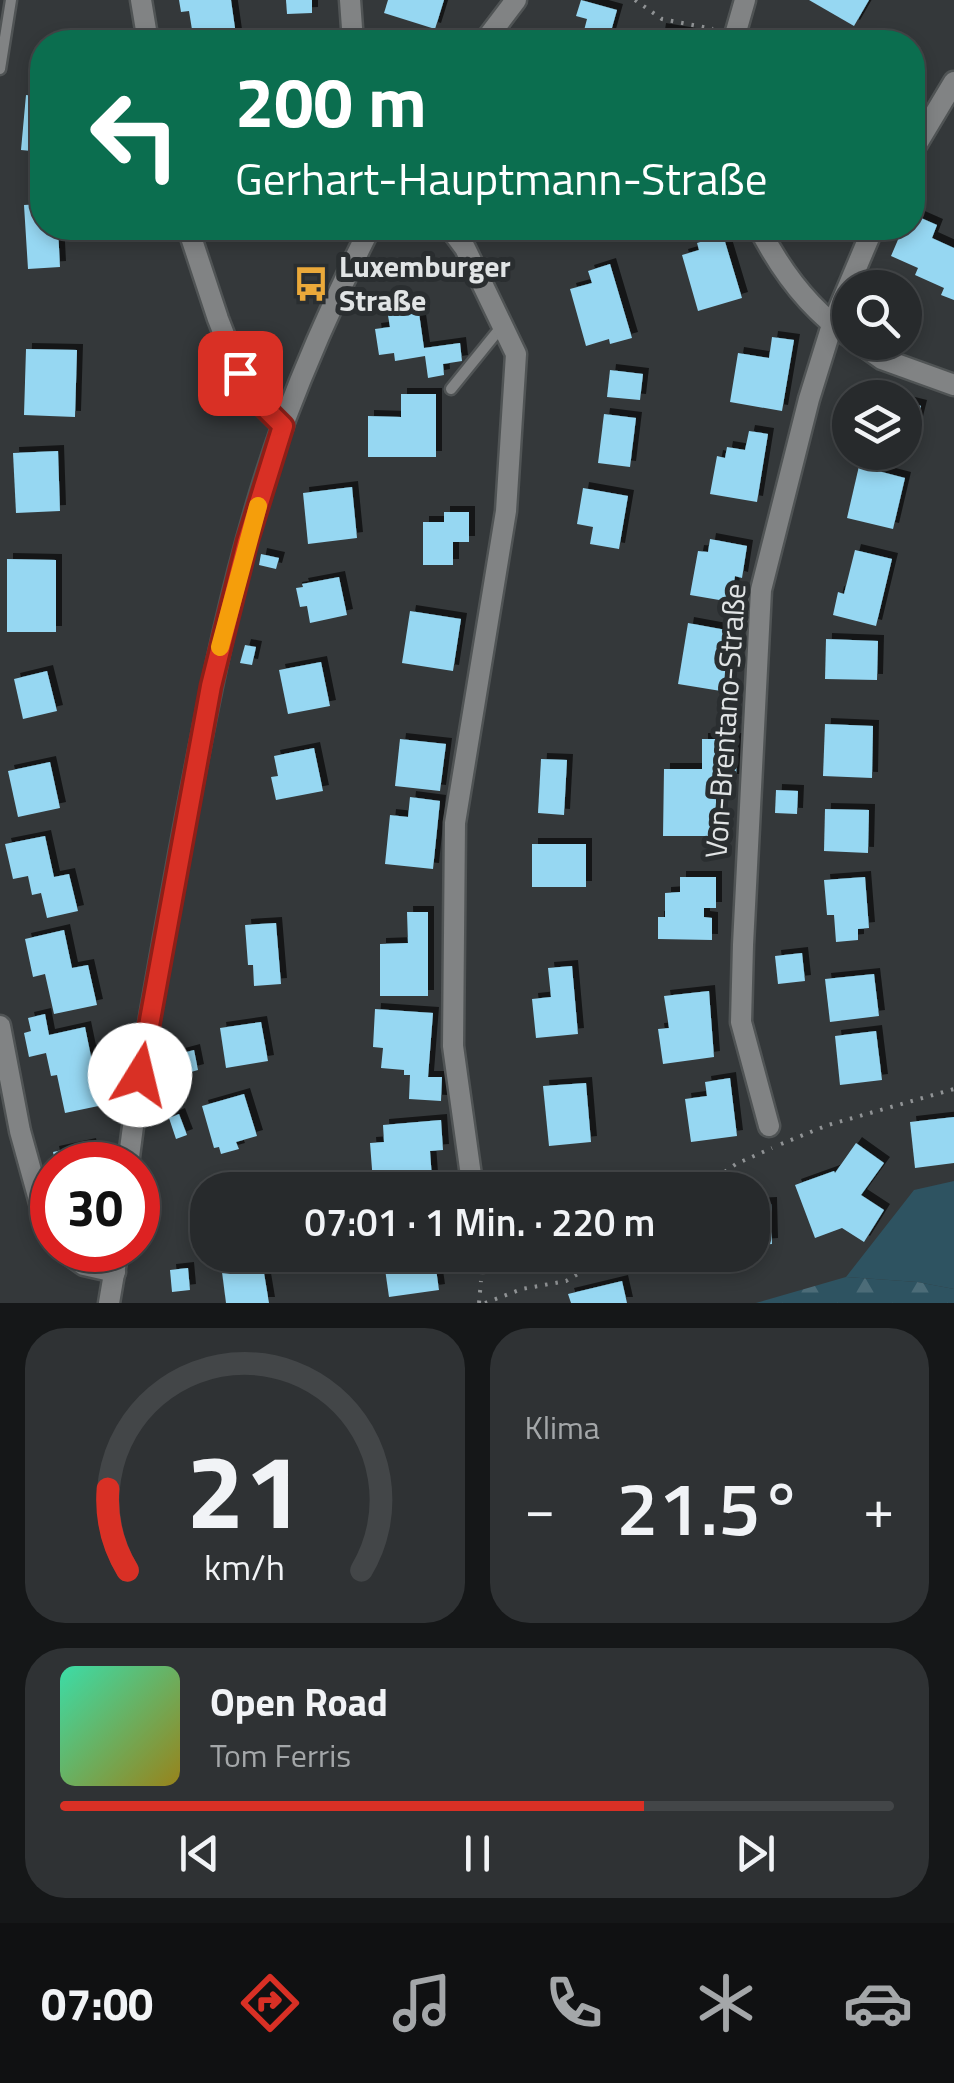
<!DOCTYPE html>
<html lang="de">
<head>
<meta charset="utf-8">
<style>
	:root { --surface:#272a2c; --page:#2f3234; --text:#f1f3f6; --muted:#a4a7a9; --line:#434648; --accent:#d93025 }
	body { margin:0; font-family:"Titillium Web",sans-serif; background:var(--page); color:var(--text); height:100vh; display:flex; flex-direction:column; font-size:38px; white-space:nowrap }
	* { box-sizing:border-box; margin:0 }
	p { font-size:32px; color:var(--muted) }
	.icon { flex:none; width:55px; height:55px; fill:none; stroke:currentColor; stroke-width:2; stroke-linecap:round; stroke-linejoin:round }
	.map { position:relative; height:1303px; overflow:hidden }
	.panel { display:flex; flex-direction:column; gap:25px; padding:25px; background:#151718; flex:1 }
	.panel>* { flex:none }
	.hud { position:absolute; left:30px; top:30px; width:895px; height:210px; border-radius:40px; box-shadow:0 5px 15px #0003,0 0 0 2px var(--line); background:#0b6e4f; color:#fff; overflow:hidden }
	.tools { position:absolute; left:832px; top:270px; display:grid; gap:20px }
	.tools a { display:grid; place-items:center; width:90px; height:90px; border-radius:50%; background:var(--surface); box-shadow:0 5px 15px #0003,0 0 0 2px var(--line); font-size:50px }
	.speed { position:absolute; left:30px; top:1142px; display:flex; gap:20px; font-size:50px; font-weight:700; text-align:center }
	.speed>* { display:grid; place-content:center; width:130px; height:130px; border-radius:50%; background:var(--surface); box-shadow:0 5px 15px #0003,0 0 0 2px var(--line); line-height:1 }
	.speed .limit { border:15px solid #d22; background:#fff; color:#111 }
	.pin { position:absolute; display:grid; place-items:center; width:85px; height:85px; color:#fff; margin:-42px; border-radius:20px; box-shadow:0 5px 15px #0006 }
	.me { position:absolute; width:110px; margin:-55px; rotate:9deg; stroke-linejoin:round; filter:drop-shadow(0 0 8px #0008) }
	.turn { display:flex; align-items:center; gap:35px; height:210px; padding:0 40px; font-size:45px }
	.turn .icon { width:130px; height:130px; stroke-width:2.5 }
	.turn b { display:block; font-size:70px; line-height:85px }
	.big { font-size:75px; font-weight:600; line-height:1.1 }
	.panel .widget { flex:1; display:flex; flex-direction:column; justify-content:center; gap:15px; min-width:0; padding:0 35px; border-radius:40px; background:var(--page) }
	.panel .dial { align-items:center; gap:0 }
	.dial svg { height:260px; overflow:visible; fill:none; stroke:var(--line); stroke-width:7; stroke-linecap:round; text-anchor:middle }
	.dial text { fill:var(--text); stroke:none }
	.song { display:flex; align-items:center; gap:30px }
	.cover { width:120px; height:120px; border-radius:15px; background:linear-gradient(135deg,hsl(160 70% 55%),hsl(50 70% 35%)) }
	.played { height:10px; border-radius:5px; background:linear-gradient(90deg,var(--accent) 70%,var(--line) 70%) }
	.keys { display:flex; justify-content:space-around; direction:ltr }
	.heat { display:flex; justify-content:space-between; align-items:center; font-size:55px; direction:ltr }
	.panel .tiles { flex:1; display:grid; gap:25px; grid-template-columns:1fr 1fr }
	.widget:last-child { grid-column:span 2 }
	.trip { position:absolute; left:190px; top:1172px; width:580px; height:100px; border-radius:40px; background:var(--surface); box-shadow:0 5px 15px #0003,0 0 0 2px var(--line); font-weight:600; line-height:100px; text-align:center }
	.menu { display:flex; height:160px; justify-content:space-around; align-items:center; background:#101112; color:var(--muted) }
	.menu .icon { width:70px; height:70px }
	.menu .active { color:var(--accent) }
	.menu b { font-size:45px; color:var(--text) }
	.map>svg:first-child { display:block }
</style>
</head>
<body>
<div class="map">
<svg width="954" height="1303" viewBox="0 0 954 1303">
	<defs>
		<pattern id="forest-firs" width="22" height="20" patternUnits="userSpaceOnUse" patternTransform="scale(2.5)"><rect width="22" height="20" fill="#2e5361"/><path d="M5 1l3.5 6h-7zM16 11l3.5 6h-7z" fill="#4c6c78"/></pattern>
		<filter id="shadow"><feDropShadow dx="6" dy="-6" stdDeviation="0" flood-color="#0009"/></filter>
	</defs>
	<rect width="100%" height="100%" fill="#34383a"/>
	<polygon fill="#2e5361" points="954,1181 954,1289 917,1282 846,1277 914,1190"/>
	<polygon fill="url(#forest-firs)" points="846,1277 917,1282 954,1289 954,1303 756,1303"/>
	<g fill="#96d7f2" filter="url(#shadow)">
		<polygon points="179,0 231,0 237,42 194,42 189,11 181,12"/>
		<polygon points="286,0 312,0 312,13 287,14"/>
		<polygon points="388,0 444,0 435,29 384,13"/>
		<polygon points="581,0 617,10 608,42 581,42 587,19 576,16"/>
		<polygon points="809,0 869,0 854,26"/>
		<polygon points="660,29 708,37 707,42 658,42"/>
		<polygon points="26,95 42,97 42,152 21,150"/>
		<polygon points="42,204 42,228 58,228 60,267 28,269 24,205"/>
		<polygon points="912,214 937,225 932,238 954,248 954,300 941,295 944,288 915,275 918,268 891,256 903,228 912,228"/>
		<polygon points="535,228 573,228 573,240 535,239"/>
		<polygon points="723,235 742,298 698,311 682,255 699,250 697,243"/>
		<polygon points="610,264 632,338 610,344 609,339 586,346 570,289 592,283 588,271"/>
		<polygon points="418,306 424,348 460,343 462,361 443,364 444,375 428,378 425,356 395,361 394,353 379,355 375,329 390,327 387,310"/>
		<polygon points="772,337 794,340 782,411 730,402 738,353 769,358"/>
		<polygon points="26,349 77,350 75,417 24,415"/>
		<polygon points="610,370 643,374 640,400 607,397"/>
		<polygon points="401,394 436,394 436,457 368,457 368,416 401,417"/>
		<polygon points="905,402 921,406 908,459 886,454 905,452"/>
		<polygon points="604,414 636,418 630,467 598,463"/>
		<polygon points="749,431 768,434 757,502 710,494 717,456 725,458 727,447 745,450"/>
		<polygon points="58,451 60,511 16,513 13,453"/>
		<polygon points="859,466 905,478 893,529 847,518"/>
		<polygon points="352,487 357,538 308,544 303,493"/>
		<polygon points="583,488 628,496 619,549 590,544 593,527 577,524"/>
		<polygon points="444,512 469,512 469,542 453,542 453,565 423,565 423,522 444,522"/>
		<polygon points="710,539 747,546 742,578 735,576 731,602 690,595 698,551 708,552"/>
		<polygon points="855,550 892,559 876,626 833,615 838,592 844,594"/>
		<polygon points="261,554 279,558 276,569 259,565"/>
		<polygon points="7,559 56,560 56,632 7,632"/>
		<polygon points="339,577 347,615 310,623 307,606 300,607 296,588 303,587 302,584"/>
		<polygon points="410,611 461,619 453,671 402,663"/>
		<polygon points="688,623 737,632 727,692 678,684"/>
		<polygon points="826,639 878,641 877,680 825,679"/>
		<polygon points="245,645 256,647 252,665 240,663"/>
		<polygon points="321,662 330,706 288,714 279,670"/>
		<polygon points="47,671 57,711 23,719 14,679"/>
		<polygon points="825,724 873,726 872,778 823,776"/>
		<polygon points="400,739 446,744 440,791 395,786"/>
		<polygon points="702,739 737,739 736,780 716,780 716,836 663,836 664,769 702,769"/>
		<polygon points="314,748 323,791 276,800 271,777 278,776 274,756"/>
		<polygon points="541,759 567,760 564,815 538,813"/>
		<polygon points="50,762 60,808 18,817 8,771"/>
		<polygon points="776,790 798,791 797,814 775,813"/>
		<polygon points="410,797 440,801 433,869 385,864 390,815 408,817"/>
		<polygon points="825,809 869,810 868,853 824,851"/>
		<polygon points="45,836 54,877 69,874 78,911 47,918 41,893 32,895 28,876 13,879 5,844"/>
		<rect x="532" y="844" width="54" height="43"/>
		<polygon points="680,877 716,877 716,908 704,908 704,917 712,918 712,940 658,939 658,917 665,917 665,893 680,892"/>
		<polygon points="865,877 869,928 858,929 858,940 836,942 834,915 827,915 824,880"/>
		<polygon points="407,912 428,912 428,996 380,996 380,944 408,943"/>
		<polygon points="276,923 281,984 254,986 253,965 248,965 245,925"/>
		<polygon points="64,930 72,968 88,965 97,1005 54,1014 45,974 33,977 25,939"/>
		<polygon points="802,953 805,981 778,984 775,956"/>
		<polygon points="572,966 578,1034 536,1038 532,999 551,997 548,968"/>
		<polygon points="874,974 879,1016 830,1022 825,979"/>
		<polygon points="709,991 714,1057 663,1064 658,1029 669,1028 664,996"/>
		<polygon points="375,1009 433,1013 428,1077 442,1077 441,1101 409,1099 410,1075 404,1075 404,1070 381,1068 383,1048 373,1047"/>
		<polygon points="45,1014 49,1035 85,1027 93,1066 99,1065 108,1104 65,1113 57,1075 51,1076 46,1053 29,1057 24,1033 31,1031 28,1018"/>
		<polygon points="261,1022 268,1061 226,1068 220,1028"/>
		<polygon points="876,1031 882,1080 840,1085 835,1036"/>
		<polygon points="194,1050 198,1070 184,1074 179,1054"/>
		<polygon points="730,1078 737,1136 691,1142 685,1099 707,1096 705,1082"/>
		<polygon points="586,1083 591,1142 549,1146 543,1086"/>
		<polygon points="244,1094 257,1136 236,1142 239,1149 221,1154 219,1147 214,1148 202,1106"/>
		<polygon points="179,1114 187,1135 176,1139 169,1118"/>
		<polygon points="954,1117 954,1163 915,1168 910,1122"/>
		<polygon points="441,1120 443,1150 430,1151 432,1178 373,1182 370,1143 384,1142 383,1125"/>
		<polygon points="856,1143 884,1163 861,1195 884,1210 864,1242 842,1228 815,1238 795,1185 834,1171 835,1173"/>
		<polygon points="90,1144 94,1165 56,1165 53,1152"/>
		<polygon points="599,1180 600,1190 547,1190 546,1184"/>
		<polygon points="268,1182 270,1190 240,1190 239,1188"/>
		<polygon points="771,1203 772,1244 758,1245 759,1257 752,1258 752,1204"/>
		<polygon points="383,1255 434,1255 439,1290 389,1297"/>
		<polygon points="263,1267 269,1303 226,1303 222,1272"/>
		<polygon points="188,1268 190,1290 172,1292 170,1270"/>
		<polygon points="622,1281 627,1303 571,1303 568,1294"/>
	</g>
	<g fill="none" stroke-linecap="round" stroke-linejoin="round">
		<defs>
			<g id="service">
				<polyline points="0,69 11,0"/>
				<polyline points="451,389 502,326"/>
			</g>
			<g id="minor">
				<polyline points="141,0 148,42"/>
				<polyline points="350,0 353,42"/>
				<polyline points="484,42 516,0"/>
				<polyline points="733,42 745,0"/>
				<polyline points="912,152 954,82"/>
				<polyline points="188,228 218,319 239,373 259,402 283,426"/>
				<polyline points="450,228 465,248 516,354 506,511 455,823 453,1046 473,1190"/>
				<path d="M759,228C781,271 810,310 850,337"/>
				<polyline points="858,342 882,359 954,385"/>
				<polyline points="0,1026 20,1131 46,1225 52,1235"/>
				<polyline points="769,1126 741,1022 743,945 761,590 809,399 832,325 873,228"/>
				<path d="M128,1165C141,1059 161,955 180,850C207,706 234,560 284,422C309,356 338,291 370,228"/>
				<polyline points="63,1250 84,1265 115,1272"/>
				<polyline points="482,1255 483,1262"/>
				<polyline points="109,1303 118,1250"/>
			</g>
		</defs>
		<use href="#service" stroke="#505455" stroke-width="15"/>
		<use href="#minor" stroke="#505455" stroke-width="25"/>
		<g stroke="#909395" stroke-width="4" stroke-dasharray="2.5 8" stroke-linecap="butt">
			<polyline points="635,0 662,19 713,29"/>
			<polyline points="781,1144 828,1125 954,1089"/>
			<polyline points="699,1190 736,1164 772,1148"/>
			<polyline points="479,1303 481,1281"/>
			<polyline points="485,1303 522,1289 566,1281 610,1255"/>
		</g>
		<use href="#service" stroke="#818384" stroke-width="10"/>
		<use href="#minor" stroke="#818384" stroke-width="20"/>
	</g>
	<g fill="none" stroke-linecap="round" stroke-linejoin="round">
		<defs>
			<polyline id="route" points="140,1075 211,686 247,542 283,426 259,402 240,373"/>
		</defs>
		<use href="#route" stroke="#8d1f18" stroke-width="25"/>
		<use href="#route" stroke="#d93025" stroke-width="18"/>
		<polyline stroke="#f59e0b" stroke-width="18" points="220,647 258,506"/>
	</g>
	<defs>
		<symbol id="bus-bare" viewBox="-9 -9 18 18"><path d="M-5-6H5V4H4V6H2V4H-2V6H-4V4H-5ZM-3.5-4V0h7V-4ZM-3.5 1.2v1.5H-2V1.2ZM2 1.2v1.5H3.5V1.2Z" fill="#eba93a" stroke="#2a2e30" stroke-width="2.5" paint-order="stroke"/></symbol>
	</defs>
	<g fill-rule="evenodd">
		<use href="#bus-bare" x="286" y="259" width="50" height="50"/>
	</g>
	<g text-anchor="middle" stroke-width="10" stroke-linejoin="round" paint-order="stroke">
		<g font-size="30" font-weight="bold" fill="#e1e4e5" stroke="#2a2e30" text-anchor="start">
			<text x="339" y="277">Luxemburger<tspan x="339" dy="34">Straße</tspan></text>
		</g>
		<g font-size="30" fill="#e1e4e5" stroke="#2a2e30">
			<text transform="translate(726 721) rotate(-86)" y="10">Von-Brentano-Straße</text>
		</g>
	</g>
</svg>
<div class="tools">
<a><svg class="icon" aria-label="search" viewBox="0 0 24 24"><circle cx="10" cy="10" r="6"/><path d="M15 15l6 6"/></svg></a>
<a><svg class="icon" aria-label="layers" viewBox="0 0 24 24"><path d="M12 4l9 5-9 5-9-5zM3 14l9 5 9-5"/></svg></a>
</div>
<div class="speed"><div class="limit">30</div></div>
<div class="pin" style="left:240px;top:373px;background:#d93025"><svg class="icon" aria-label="arrive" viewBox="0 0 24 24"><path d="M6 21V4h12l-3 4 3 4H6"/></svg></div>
<svg class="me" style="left:140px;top:1075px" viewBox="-20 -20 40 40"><circle r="19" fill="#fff"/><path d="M0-13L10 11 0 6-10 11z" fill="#d93025"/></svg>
<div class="trip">07:01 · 1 Min. · 220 m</div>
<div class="hud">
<div class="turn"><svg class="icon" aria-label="left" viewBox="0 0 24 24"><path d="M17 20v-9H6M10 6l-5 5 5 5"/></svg><div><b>200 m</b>Gerhart-Hauptmann-Straße</div></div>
</div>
</div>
<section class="panel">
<div class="tiles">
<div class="widget dial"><svg viewBox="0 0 100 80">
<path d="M14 69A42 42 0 1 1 86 69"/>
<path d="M14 69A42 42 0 0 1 8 44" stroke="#d93025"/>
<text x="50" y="56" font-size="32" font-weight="700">21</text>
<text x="50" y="72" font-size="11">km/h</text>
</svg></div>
<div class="widget"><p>Klima</p>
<div class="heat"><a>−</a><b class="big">21.5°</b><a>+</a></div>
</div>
<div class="widget">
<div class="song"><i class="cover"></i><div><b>Open Road</b><p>Tom Ferris</p></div></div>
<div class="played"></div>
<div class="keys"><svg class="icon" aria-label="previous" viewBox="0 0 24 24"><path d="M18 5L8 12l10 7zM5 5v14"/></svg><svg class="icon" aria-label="pause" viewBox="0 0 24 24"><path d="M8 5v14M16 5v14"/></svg><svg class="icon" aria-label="next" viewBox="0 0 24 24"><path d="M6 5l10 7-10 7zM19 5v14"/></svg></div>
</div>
</div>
</section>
<nav class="menu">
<b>07:00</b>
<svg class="icon active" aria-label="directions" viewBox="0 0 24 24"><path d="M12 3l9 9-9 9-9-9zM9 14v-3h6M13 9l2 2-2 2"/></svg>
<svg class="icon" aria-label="music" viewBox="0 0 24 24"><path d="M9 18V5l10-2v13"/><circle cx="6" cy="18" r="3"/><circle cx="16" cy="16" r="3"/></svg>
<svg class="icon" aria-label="phone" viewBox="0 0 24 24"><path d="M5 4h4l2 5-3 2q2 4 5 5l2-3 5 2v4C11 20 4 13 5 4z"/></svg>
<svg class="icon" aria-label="climate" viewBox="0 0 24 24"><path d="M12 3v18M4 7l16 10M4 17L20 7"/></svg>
<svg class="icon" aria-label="car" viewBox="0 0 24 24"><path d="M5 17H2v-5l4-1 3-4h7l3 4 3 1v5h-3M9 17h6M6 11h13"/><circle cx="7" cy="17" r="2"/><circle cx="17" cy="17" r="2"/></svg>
</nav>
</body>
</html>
